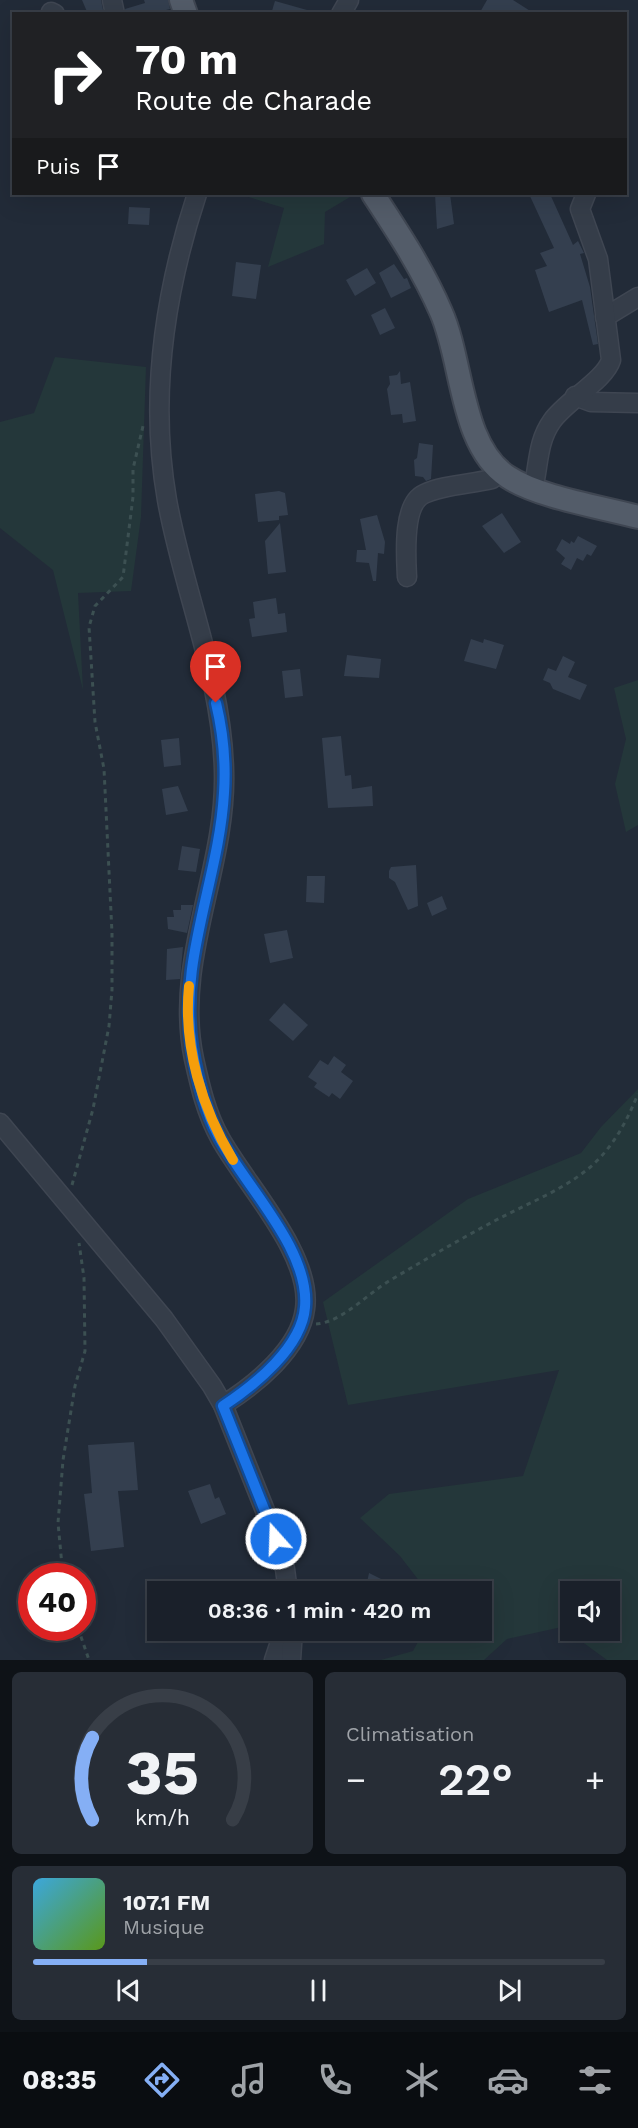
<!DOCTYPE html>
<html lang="fr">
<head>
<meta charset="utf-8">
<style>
	:root { --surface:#1a202a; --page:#272d36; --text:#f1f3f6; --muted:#9fa3a8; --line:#383e47; --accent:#85aff5 }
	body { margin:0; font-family:"Work Sans",sans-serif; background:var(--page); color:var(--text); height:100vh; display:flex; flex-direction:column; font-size:22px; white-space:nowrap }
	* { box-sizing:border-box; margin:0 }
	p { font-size:20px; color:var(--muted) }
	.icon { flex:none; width:33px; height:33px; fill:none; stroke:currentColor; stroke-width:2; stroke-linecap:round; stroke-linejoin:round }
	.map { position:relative; height:1660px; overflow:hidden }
	.drawer { display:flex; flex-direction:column; gap:12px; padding:12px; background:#0e1217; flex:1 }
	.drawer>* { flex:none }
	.hud { position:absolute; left:12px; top:12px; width:615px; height:183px; border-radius:0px; box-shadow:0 6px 24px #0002,0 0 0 2px var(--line); background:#202124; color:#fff; overflow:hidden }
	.controls { position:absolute; left:560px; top:1581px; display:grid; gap:12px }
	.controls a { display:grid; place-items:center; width:60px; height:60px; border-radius:0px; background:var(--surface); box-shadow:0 6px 24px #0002,0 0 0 2px var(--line); font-size:30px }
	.speed { position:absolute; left:18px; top:1563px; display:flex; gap:12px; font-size:30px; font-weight:700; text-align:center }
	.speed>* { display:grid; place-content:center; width:78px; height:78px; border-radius:50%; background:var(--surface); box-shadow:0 6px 24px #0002,0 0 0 2px var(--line); line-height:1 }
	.speed .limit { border:9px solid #d22; background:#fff; color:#111 }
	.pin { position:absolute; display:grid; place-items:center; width:51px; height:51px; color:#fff; margin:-62px -26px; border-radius:50% 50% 50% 0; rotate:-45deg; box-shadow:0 0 6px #0007 }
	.pin .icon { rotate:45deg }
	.me { position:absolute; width:66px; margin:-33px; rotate:340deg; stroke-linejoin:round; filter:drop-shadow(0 0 4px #0008) }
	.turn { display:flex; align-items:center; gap:21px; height:126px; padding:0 24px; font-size:27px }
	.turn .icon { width:78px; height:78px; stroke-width:2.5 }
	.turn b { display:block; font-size:42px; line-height:51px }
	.then { display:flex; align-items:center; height:57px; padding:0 24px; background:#0003; gap:12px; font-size:22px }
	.big { font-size:45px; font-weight:600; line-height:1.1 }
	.drawer .tile { flex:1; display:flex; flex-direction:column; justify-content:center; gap:9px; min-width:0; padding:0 21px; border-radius:9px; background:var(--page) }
	.drawer .dial { align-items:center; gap:0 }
	.dial svg { height:156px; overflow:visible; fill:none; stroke:var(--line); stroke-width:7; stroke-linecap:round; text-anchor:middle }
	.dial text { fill:var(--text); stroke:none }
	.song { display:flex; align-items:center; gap:18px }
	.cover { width:72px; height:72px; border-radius:9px; background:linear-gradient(135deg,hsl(200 70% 55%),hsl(90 70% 35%)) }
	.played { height:6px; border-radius:3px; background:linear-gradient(90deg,var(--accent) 20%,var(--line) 20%) }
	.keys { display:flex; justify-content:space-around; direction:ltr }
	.heat { display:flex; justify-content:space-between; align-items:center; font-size:33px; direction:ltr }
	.drawer .tiles { flex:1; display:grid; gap:12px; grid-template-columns:1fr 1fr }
	.tile:last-child { grid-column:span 2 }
	.trip { position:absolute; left:147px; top:1581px; width:345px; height:60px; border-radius:0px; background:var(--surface); box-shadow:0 6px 24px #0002,0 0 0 2px var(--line); font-weight:600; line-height:60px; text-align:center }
	.menu { display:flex; height:96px; justify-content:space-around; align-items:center; background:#0a0d11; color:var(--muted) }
	.menu .icon { width:42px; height:42px }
	.menu .current { color:var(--accent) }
	.menu b { font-size:27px; color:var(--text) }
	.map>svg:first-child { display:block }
</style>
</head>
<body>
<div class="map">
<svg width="638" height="1660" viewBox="0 0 638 1660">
	<rect width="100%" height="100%" fill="#222b38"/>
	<g fill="#24373a" fill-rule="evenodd">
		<polygon points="239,194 355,194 325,212 324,244 268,267 284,208"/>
		<polygon points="55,357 146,367 141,517 131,591 78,593 83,690 53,570 0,528 0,422 34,413"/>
		<polygon points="638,680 638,825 626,832 615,784 626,739 614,688"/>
		<path d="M638,1089V1660H607L562,1627L507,1639L484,1660H381L413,1651L424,1631L482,1630V1592L427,1591L400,1556L360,1518L389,1494L523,1476L559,1370L348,1405L323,1302L468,1199L581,1153L601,1127ZM570,1592H609V1630H570Z"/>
	</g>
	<g fill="#343f4f">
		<polygon points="82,0 101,0 103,10 88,14"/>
		<polygon points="144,0 168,0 170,9 166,10 168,14 126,14 125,9 145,3"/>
		<polygon points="487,0 513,0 535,14 479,14"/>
		<polygon points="275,1 307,10 307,14 271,14"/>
		<polygon points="435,194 450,194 454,224 437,229"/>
		<polygon points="529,194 550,194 573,245 578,241 584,253 580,254 590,287 598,344 593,345 582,300 549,312 535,270 547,266 540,253 554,248"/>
		<polygon points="129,207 150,208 149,225 128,224"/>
		<polygon points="236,262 261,265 256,299 232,296"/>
		<polygon points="394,264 404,279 407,278 411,288 391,298 379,273"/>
		<polygon points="367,268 376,283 355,296 346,280"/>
		<polygon points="385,308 395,328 380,335 371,315"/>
		<polygon points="400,371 401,384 410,382 416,421 403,423 402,414 391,415 387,389 390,384 389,376 397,375"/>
		<polygon points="419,443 433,445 431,479 426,481 423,477 415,476 414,460 417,458"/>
		<polygon points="279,491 285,493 288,515 279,516 279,520 258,522 255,494"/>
		<polygon points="502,513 521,542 504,553 482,526"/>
		<polygon points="377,515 385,542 384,554 378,553 376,581 373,581 369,563 356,562 357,550 366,550 360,519"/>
		<polygon points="280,523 286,572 268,574 265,541"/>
		<polygon points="578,536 597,546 591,556 587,554 583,561 577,558 571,570 561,564 565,558 556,550 562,539 570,544 571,541 574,543"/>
		<polygon points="276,598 278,614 285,613 287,632 252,637 249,619 255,618 253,602"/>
		<polygon points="471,639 483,643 484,639 504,645 496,669 464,661"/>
		<polygon points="347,655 381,659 379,678 344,676"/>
		<polygon points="563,656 575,662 568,677 587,685 580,700 553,689 550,683 543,680 548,668 556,671"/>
		<polygon points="300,669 303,696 285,698 282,671"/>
		<polygon points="341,736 345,776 351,775 352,789 372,786 373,806 328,808 322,738"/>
		<polygon points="179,738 181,765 164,767 161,740"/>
		<polygon points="178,786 188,811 166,815 162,789"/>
		<polygon points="182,846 200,849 196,872 178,870"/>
		<polygon points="416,865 418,906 408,910 395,882 389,878 389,871 391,867"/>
		<polygon points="307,876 325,876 324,903 306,902"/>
		<polygon points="442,896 447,909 432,916 427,903"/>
		<polygon points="181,905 193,905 187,933 168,929 167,917 174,917 173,910 181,910"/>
		<polygon points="287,930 293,958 270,963 264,934"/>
		<polygon points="183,947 180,979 166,980 167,949"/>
		<polygon points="284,1003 308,1025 293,1041 269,1020"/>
		<polygon points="334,1056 346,1065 341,1072 353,1081 340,1099 332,1093 329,1097 314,1087 317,1083 308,1077 320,1060 328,1065"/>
		<polygon points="134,1442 138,1490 118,1491 124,1547 91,1551 84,1494 92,1493 88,1445"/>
		<polygon points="210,1484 215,1499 219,1497 226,1514 201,1524 188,1491"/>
		<polygon points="369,1573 407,1592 365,1592"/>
	</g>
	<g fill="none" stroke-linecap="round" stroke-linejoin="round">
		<defs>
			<g id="minor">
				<polyline points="112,0 115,14"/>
				<polyline points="51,12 55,14"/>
				<polyline points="341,14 349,0"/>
				<path d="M197,194C165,291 149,397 167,500C183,590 222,678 224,771C227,869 173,960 194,1059C200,1086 206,1113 220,1138C245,1184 313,1255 305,1309C300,1349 255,1385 223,1405"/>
				<polyline points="605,317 638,297"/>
				<polyline points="575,396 591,402 638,403"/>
				<path d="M533,489C539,465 537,442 552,421C566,401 605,380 611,360L598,259L580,209L586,194"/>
				<path d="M407,577C406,556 402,504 424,494C443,485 471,484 492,479L500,471"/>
				<polyline points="0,1123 164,1319 212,1386 223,1405 272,1528 285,1569 288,1592"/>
				<polyline points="274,1660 284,1630"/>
				<polyline points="291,1660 293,1630"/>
			</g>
			<g id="major">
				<polyline points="181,0 186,14"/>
				<path d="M373,194C398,232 423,270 441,312C463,361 460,446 508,477C538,497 601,507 638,517"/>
			</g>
		</defs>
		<use href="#minor" stroke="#3f4652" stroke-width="21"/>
		<use href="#major" stroke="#3f4652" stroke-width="26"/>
		<g stroke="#3c5052" stroke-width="3" stroke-dasharray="4.5 4.5" stroke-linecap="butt">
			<polyline points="72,1185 93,1109 109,1026 112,990 112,933 104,769 95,722 89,627 95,606 123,577 133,497 133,469 143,426"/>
			<path d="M316,1324C342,1322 366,1295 389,1281C426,1259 462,1238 500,1218C529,1203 562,1190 588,1169C612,1149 626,1123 638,1094"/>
			<polyline points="63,1576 58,1523 63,1460 75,1386 85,1351 84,1278 79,1243"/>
			<polyline points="78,1628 89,1660"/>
		</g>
		<use href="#minor" stroke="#353d49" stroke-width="18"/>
		<use href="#major" stroke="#535c69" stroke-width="22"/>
	</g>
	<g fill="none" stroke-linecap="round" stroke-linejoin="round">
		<defs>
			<path id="route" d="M216,703C223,732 226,763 224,793C219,880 178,960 192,1048C197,1078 204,1108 218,1135C244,1185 310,1249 305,1307C302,1347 255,1385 223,1406L276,1539"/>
		</defs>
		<use href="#route" stroke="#114b97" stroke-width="15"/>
		<use href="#route" stroke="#1a73e8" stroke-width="10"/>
		<path stroke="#f59e0b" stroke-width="10" d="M189,986C183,1046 202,1109 233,1160"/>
	</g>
</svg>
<div class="controls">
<a><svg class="icon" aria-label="sound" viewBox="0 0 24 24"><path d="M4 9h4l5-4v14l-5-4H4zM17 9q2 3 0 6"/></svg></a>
</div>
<div class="speed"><div class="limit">40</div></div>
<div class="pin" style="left:216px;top:703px;background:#d93025"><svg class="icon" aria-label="arrive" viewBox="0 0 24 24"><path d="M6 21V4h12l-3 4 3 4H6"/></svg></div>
<svg class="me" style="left:276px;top:1539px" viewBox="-20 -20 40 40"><circle r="17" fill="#1a73e8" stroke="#fff" stroke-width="3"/><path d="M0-11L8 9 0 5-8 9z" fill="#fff"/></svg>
<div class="trip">08:36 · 1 min · 420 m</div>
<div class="hud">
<div class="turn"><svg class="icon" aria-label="right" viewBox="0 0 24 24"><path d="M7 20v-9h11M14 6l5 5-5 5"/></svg><div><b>70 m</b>Route de Charade</div></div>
<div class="then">Puis<svg class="icon" aria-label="arrive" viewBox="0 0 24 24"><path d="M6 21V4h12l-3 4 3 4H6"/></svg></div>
</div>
</div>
<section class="drawer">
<div class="tiles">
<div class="tile dial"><svg viewBox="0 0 100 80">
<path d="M14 69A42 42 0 1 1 86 69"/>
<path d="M14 69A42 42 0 0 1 14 27" stroke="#85aff5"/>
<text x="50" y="56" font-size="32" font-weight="700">35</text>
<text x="50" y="72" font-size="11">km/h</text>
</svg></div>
<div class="tile"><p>Climatisation</p>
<div class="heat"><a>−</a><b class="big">22°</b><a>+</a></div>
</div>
<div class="tile">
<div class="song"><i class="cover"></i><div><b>107.1 FM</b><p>Musique</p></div></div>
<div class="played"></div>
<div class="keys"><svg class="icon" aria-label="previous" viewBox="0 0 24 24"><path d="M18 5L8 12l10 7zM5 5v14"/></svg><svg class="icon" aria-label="pause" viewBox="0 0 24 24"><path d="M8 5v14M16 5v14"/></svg><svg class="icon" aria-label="next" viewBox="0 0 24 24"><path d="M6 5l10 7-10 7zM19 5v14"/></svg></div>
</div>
</div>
</section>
<nav class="menu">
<b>08:35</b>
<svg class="icon current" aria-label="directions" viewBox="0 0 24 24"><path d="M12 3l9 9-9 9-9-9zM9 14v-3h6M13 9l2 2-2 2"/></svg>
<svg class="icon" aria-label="music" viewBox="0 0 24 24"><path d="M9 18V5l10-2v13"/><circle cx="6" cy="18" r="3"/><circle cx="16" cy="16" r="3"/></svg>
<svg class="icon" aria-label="phone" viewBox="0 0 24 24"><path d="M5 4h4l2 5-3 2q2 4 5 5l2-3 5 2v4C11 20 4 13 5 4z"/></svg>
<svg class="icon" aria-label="climate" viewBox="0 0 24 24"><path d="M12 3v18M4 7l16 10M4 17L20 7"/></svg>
<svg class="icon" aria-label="car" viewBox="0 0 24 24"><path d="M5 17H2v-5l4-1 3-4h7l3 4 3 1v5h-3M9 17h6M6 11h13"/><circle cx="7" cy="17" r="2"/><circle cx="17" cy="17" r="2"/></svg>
<svg class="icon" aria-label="filters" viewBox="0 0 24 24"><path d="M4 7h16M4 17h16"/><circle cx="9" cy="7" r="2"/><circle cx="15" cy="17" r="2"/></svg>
</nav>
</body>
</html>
